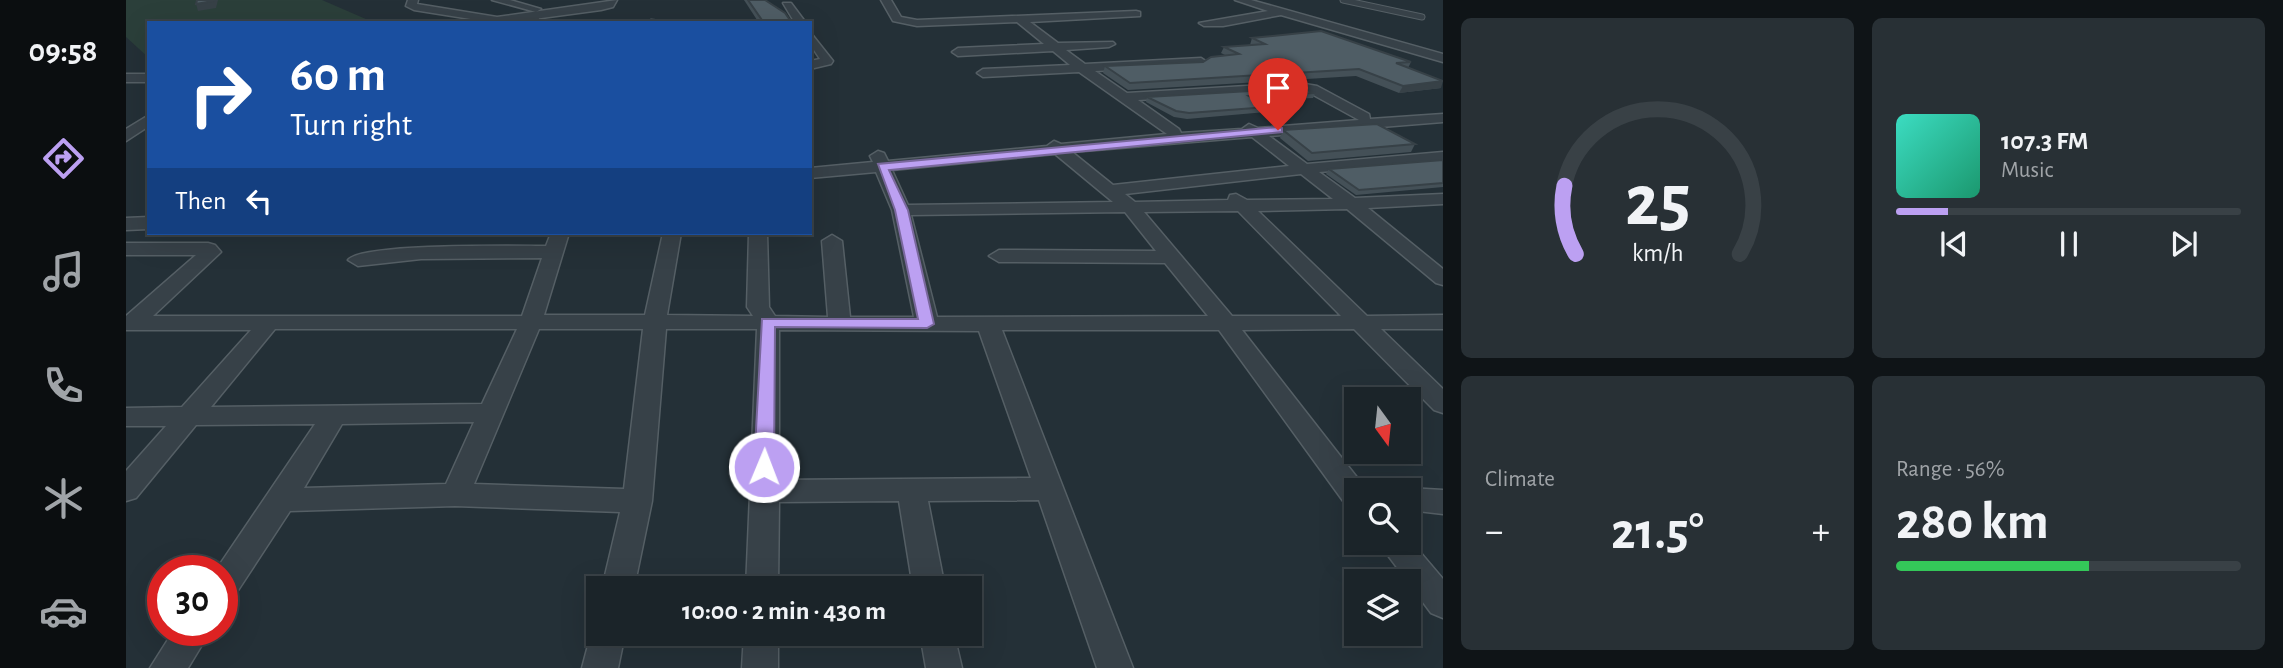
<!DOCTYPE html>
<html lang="en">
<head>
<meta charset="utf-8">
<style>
	:root { --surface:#1b2429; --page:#283035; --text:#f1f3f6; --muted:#a0a4a8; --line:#394146; --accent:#bca0f2 }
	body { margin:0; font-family:"Alegreya Sans",sans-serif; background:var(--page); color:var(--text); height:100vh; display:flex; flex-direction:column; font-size:26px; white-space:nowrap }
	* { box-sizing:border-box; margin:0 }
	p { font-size:23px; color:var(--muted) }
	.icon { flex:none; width:38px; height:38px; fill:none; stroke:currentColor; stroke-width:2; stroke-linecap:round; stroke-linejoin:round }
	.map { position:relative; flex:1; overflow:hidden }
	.side { display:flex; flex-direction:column; gap:18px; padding:18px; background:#0f1417; width:840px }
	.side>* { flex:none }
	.top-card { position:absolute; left:21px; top:21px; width:665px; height:214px; border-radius:0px; box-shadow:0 7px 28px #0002,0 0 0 2px var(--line); background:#1a4fa0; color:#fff; overflow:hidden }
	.needle { width:46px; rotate:165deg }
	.controls { position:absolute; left:1218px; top:387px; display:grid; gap:14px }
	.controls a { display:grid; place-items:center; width:77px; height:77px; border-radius:0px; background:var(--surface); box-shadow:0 7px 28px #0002,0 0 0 2px var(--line); font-size:35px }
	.speed { position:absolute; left:21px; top:555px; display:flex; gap:14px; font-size:35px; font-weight:700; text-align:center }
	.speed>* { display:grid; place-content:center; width:91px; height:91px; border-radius:50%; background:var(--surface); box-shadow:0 7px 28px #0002,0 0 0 2px var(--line); line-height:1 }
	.speed .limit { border:10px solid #d22; background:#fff; color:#111 }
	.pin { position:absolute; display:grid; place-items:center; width:60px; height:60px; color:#fff; margin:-72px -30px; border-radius:50% 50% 50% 0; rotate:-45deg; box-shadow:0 0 7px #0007 }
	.pin .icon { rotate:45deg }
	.me { position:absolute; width:77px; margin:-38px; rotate:1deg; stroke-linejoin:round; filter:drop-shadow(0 0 5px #0008) }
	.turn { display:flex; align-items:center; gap:24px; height:147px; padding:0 28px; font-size:32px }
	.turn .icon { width:91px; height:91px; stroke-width:2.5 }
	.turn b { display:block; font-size:49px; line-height:60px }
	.then { display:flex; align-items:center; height:66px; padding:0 28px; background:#0003; gap:14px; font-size:26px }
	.big { font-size:52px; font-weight:700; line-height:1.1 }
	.side .widget { flex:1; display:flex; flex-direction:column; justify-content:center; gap:10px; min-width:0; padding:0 24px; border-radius:10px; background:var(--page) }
	.side .dial { align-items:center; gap:0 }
	.dial svg { height:182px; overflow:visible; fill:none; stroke:var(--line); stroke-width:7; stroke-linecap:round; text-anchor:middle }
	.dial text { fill:var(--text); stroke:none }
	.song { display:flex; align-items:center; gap:21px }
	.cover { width:84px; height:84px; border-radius:10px; background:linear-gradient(135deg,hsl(170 70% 55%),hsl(160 70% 35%)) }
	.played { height:7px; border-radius:4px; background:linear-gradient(90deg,var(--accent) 15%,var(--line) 15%) }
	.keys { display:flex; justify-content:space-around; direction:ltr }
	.heat { display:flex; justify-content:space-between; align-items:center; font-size:38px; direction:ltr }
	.charge { height:10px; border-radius:5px; background:linear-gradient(90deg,#34c759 56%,var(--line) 0) }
	.side .tiles { flex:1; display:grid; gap:18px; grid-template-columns:repeat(2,1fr) }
	.trip { position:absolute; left:460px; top:576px; width:396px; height:70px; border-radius:0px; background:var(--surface); box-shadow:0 7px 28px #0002,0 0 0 2px var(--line); font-weight:700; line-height:70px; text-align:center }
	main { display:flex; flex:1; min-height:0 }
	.tabs { display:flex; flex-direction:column; width:126px; justify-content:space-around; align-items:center; background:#0b0e10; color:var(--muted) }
	.tabs .icon { width:49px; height:49px }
	.tabs .current { color:var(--accent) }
	.tabs b { font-size:32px; color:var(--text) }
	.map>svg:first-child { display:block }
</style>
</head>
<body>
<main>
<nav class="tabs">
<b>09:58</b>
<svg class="icon current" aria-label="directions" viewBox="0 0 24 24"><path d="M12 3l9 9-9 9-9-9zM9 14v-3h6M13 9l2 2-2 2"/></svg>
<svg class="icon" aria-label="music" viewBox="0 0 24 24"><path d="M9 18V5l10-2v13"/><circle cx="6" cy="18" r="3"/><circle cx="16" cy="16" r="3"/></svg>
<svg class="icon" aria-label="phone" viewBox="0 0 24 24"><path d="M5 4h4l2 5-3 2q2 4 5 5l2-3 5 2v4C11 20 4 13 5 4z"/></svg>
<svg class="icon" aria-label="climate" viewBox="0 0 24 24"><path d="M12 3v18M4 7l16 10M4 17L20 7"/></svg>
<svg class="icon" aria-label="car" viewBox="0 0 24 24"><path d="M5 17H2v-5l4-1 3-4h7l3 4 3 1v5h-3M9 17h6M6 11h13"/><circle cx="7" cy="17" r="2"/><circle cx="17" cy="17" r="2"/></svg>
</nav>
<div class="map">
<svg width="1317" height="668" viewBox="0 0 1317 668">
	<rect width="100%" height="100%" fill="#243037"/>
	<polygon fill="#2b3f3a" points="0,0 196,0 249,23 23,23 23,58 0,37"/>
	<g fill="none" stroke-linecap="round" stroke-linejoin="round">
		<defs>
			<polyline id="service" points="1217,0 1296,17"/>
			<g id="minor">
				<polygon points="282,0 292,0 291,4 371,17 491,0 487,7 475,10 379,23 348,23 351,20 288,10 280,6"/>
				<polygon points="366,0 384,0 415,9 410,12"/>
				<path d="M755,0H765L775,17L791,20L1010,11L1014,12V16L904,22L932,43L987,42L989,44L983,47L940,50L959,64L1075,58L1081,62L1075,66L969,71L1001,93L1173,83L1191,86L1243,114L1244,119L1317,114V122L1143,136L1181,164L1317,152V162L1193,172L1229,198L1317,194V204L1242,208L1317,269V285L1310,283L1221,209L1132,211L1241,316L1317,315V329H1255L1317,389V413L1308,410L1228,329L1116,330L1240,489L1230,490V508L1220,505L1093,330H876L1007,668H971L913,500L802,501L819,588H787L773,501L653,502L652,588H620L631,329H540L526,501L508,588H476L494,512L329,506L164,511L107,598L96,602V570H90L189,424L70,425L10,498L0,501V471L40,426H0V408L56,407L125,330H0V316L70,255H0V243H82L89,245L95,252L27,316H396L416,258L295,259L232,266L222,260C235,243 391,246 420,246L425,233H443L418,315H519L537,233H555L541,315L627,316L621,307L623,234L641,233L643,307L649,316L702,317L696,241L706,235L716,241L724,317H788L766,210L750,172L684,178V168L747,162L744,156L752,151L758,153L762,161L921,146L928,141L935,144L1041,134L953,72L857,77L851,73L857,69L944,65L927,51L832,56L826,52L832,48L918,44L891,22L791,26L767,21ZM1173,91L1182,92L1233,120L1132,128L1123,124L1116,129L1055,133L1053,129L1012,100ZM1126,137L1163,166L987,185L946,152ZM929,154L987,202L782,205L766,170ZM1175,174L1207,199L1121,200L1110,194L1104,195L1102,200L1009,202L999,194ZM1112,211L1215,316H1106L1018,212ZM999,212L1030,251L873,250L863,256L873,262L1039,263L1082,316L811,317L785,215ZM149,329H391L356,404L85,407ZM413,329H517L498,489L348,484ZM653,330L853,331L905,478L653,480ZM348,422L320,484L178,488L216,424Z"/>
				<polygon points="1109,0 1125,0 1317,54 1317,62 1155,15 1097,26 1078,26 1073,23 1142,11"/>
				<polygon points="657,3 665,3 680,23 669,23"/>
				<polygon points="525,20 553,23 520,23"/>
				<polygon points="684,32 707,61 705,64 684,69 684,61 694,59 684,44"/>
				<rect x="0" y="74" width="23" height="8"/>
				<polygon points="23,115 23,126 0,141 0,129"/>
				<polygon points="23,217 23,229 0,230 0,218"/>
				<polygon points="1283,488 1317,490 1317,514 1283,510 1283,490 1276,490"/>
				<polygon points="1283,539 1317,579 1317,618 1305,613 1252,542 1283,542"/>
				<polygon points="472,622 472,634 499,634 492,668 456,668 465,634"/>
				<polygon points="48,630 85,630 62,668 24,668"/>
				<polygon points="618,634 652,634 652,668 616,668"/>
				<polygon points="794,634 828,634 836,668 800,668"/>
			</g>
		</defs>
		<use href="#service" stroke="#555f65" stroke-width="7"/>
		<use href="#minor" stroke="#555f65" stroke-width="3"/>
		<use href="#service" stroke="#374148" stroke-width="5"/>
		<use href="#minor" fill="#374148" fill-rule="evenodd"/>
	</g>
	<g fill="#445057">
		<polygon points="618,0 639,0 666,23 633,23"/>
		<polygon points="1126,38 1285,62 1282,68 1315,88 1273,93 1230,76 1002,90 977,73 979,66 1077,62 1099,55 1095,53 1098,47 1124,45"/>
		<polygon points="1189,93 1187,98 1131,101 1142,107 1140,112 1061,119 1048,117 1020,102 1021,97"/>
		<polygon points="1157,130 1289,144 1285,152 1182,161 1154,138"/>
		<polygon points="1317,160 1317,187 1230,195 1200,174 1203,169"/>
	</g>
	<g fill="#374147">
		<polygon points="88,0 92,0 90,8 72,11 70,4"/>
		<polygon points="1317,81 1315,88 1273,93 1277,86"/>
	</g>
	<g fill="#4f5d65" stroke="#374147" stroke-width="2">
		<polygon points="71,0 88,0 87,1 70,4"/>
		<polygon points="622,0 639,0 659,13 666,23 638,23"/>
		<polygon points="412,19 414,23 367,22"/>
		<polygon points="1195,31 1285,62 1270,63 1317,81 1277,86 1233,69 1004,83 979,66 1077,62 1085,57 1113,54 1098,47 1139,44 1126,38"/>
		<polygon points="1175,88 1189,93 1123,96 1142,107 1063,113 1050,111 1021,97"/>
		<polygon points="1251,124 1289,144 1186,153 1157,130"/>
		<polygon points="1317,160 1317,183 1233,190 1203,169"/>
	</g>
	<polygon fill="#bca0f2" stroke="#7a689d" stroke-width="2" points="1152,127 1156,128 1156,132 763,170 782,210 808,324 801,328 649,327 648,467 645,472 631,472 628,467 636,319 792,319 769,210 752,164"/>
</svg>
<div class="controls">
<a><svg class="needle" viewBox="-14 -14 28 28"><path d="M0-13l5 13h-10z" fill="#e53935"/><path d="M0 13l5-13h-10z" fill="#a0a4a8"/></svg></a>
<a><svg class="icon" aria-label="search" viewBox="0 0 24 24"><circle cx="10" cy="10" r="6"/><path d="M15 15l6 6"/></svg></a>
<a><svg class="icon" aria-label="layers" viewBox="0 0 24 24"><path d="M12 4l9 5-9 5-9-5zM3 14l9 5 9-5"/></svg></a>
</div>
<div class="speed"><div class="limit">30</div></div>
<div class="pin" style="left:1152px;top:130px;background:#d93025"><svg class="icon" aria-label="arrive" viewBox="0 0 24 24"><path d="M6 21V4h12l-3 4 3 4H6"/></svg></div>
<svg class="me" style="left:638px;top:467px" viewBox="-20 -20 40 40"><circle r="17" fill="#bca0f2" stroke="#fff" stroke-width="3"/><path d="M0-11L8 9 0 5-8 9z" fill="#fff"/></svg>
<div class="trip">10:00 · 2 min · 430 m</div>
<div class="top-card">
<div class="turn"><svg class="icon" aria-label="right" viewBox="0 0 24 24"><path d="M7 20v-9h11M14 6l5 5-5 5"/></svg><div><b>60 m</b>Turn right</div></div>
<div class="then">Then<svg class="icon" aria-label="left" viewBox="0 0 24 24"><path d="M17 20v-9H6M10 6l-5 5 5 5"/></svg></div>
</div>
</div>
<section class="side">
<div class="tiles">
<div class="widget dial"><svg viewBox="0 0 100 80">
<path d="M14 69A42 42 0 1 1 86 69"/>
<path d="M14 69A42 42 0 0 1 9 39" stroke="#bca0f2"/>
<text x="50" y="56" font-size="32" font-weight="700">25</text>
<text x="50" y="72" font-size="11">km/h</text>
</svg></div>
<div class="widget">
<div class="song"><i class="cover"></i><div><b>107.3 FM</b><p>Music</p></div></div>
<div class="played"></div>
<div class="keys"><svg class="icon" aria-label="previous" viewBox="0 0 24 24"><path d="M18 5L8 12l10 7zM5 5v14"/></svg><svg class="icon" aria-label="pause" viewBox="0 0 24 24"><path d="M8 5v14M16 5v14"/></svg><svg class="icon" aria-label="next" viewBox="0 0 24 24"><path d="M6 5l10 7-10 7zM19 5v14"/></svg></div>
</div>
<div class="widget"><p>Climate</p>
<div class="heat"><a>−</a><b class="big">21.5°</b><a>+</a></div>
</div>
<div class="widget"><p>Range · 56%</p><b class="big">280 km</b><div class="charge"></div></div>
</div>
</section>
</main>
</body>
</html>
